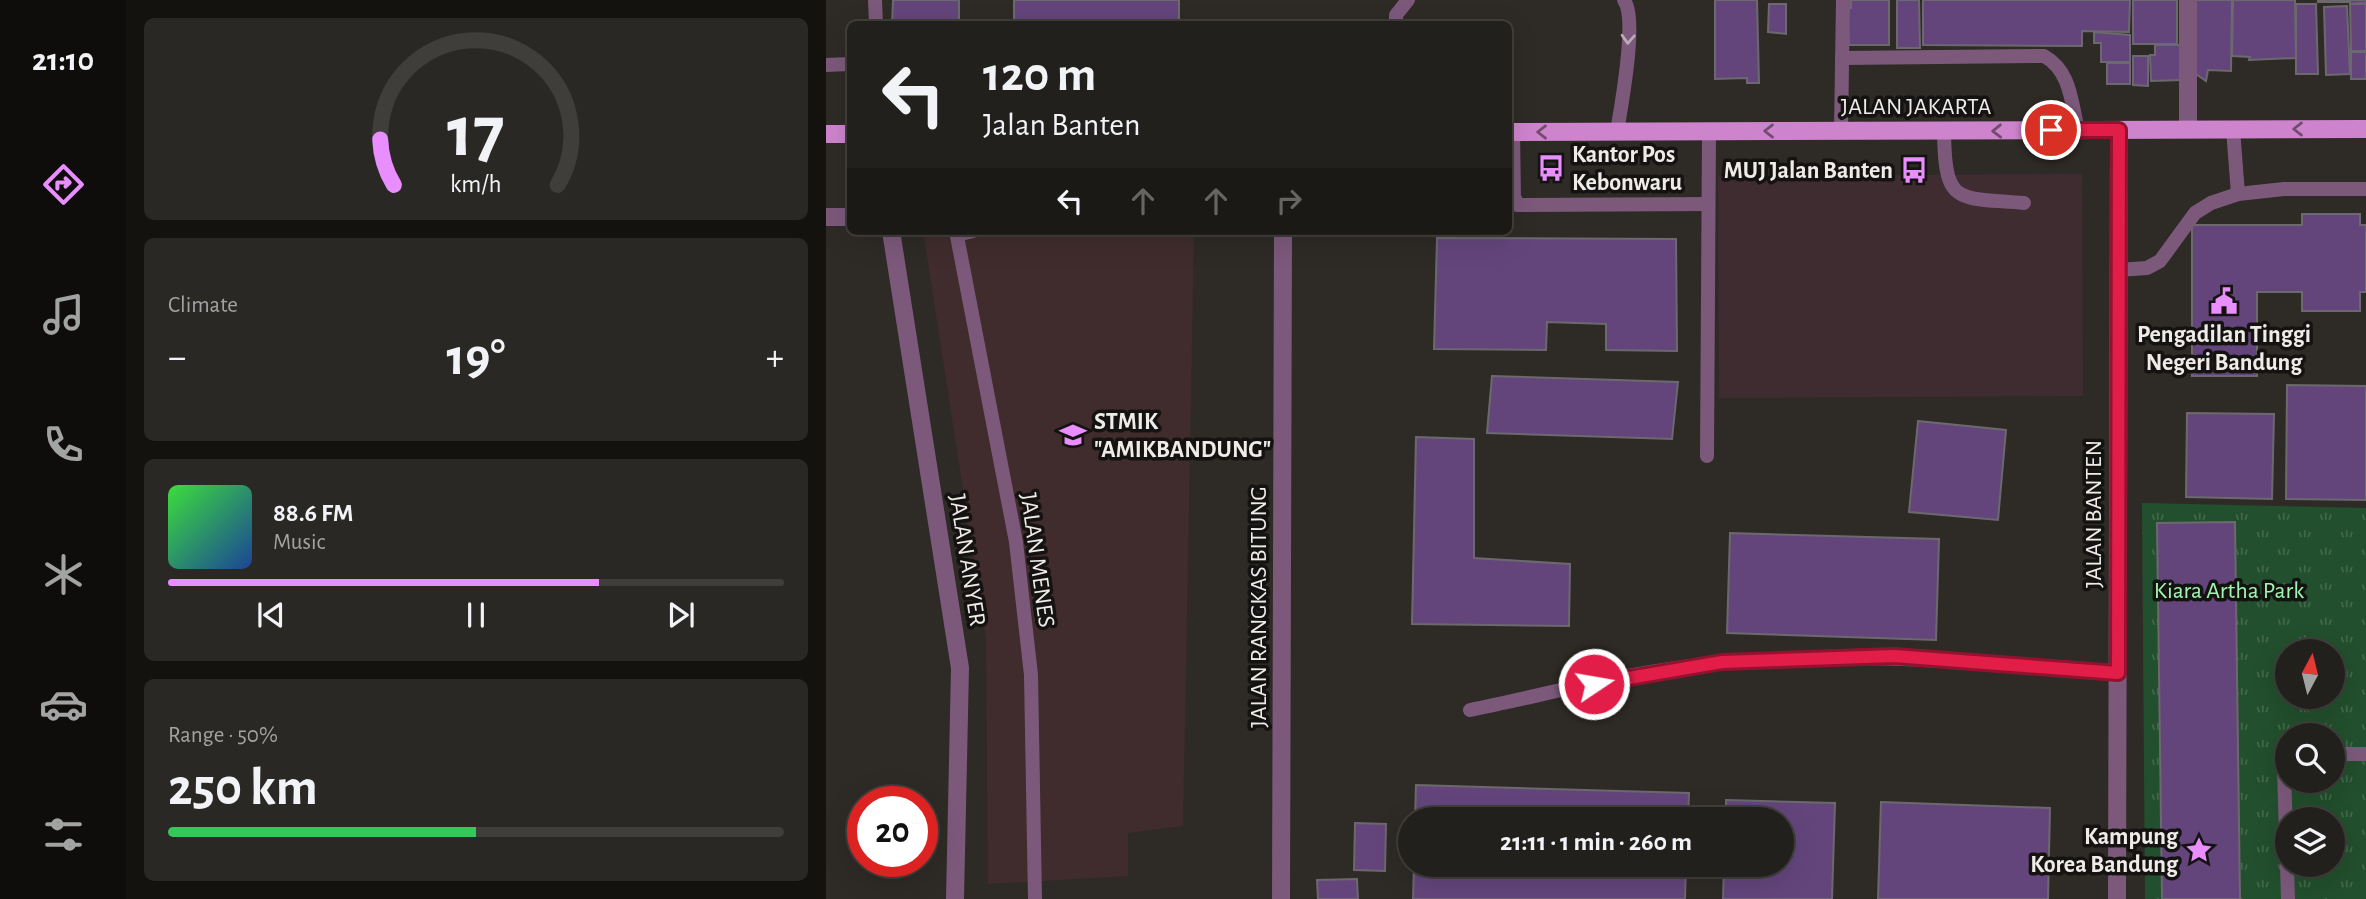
<!DOCTYPE html>
<html lang="en">
<head>
<meta charset="utf-8">
<style>
	:root { --surface:#22201c; --page:#2a2825; --text:#f1f3f6; --muted:#a2a3a3; --line:#3f3e3b; --accent:#e88eff }
	body { margin:0; font-family:"Alegreya Sans",sans-serif; background:var(--page); color:var(--text); height:100vh; display:flex; flex-direction:column; font-size:26px; white-space:nowrap }
	* { box-sizing:border-box; margin:0 }
	p { font-size:23px; color:var(--muted) }
	.icon { flex:none; width:38px; height:38px; fill:none; stroke:currentColor; stroke-width:2; stroke-linecap:round; stroke-linejoin:round }
	.map { position:relative; flex:1; overflow:hidden }
	.details { display:flex; flex-direction:column; gap:18px; padding:18px; background:#13120f; width:700px }
	.details>* { flex:none }
	.hud { position:absolute; left:21px; top:21px; width:665px; height:214px; border-radius:10px; box-shadow:0 7px 28px #0002,0 0 0 2px var(--line); background:#22201c; color:var(--text); overflow:hidden }
	.needle { width:46px; rotate:7deg }
	.tools { position:absolute; left:1449px; top:639px; display:grid; gap:14px }
	.tools a { display:grid; place-items:center; width:70px; height:70px; border-radius:50%; background:var(--surface); box-shadow:0 7px 28px #0002,0 0 0 2px var(--line); font-size:35px }
	.speed { position:absolute; left:21px; top:786px; display:flex; gap:14px; font-size:35px; font-weight:700; text-align:center }
	.speed>* { display:grid; place-content:center; width:91px; height:91px; border-radius:50%; background:var(--surface); box-shadow:0 7px 28px #0002,0 0 0 2px var(--line); line-height:1 }
	.speed .limit { border:10px solid #d22; background:#fff; color:#111 }
	.pin { position:absolute; display:grid; place-items:center; width:60px; height:60px; color:#fff; margin:-30px; border:4px solid #fff; border-radius:50%; box-shadow:0 2px 7px #0007 }
	.me { position:absolute; width:77px; margin:-38px; rotate:78deg; stroke-linejoin:round; filter:drop-shadow(0 0 5px #0008) }
	.turn { display:flex; align-items:center; gap:24px; height:147px; padding:0 21px; font-size:32px }
	.turn .icon { width:91px; height:91px; stroke-width:2.5 }
	.turn b { display:block; font-size:49px; line-height:60px }
	.lanes { display:flex; align-items:center; height:66px; padding:0 21px; background:#0003; justify-content:center; gap:35px; direction:ltr }
	.lanes .off { opacity:.35 }
	.big { font-size:52px; font-weight:700; line-height:1.1 }
	.details .tile { flex:1; display:flex; flex-direction:column; justify-content:center; gap:10px; min-width:0; padding:0 24px; border-radius:10px; background:var(--page) }
	.details .dial { align-items:center; gap:0 }
	.dial svg { height:182px; overflow:visible; fill:none; stroke:var(--line); stroke-width:7; stroke-linecap:round; text-anchor:middle }
	.dial text { fill:var(--text); stroke:none }
	.song { display:flex; align-items:center; gap:21px }
	.cover { width:84px; height:84px; border-radius:10px; background:linear-gradient(135deg,hsl(120 70% 55%),hsl(220 70% 35%)) }
	.played { height:7px; border-radius:4px; background:linear-gradient(90deg,var(--accent) 70%,var(--line) 70%) }
	.keys { display:flex; justify-content:space-around; direction:ltr }
	.heat { display:flex; justify-content:space-between; align-items:center; font-size:38px; direction:ltr }
	.charge { height:10px; border-radius:5px; background:linear-gradient(90deg,#34c759 50%,var(--line) 0) }
	.trip { position:absolute; left:572px; top:807px; width:396px; height:70px; border-radius:35px; background:var(--surface); box-shadow:0 7px 28px #0002,0 0 0 2px var(--line); font-weight:700; line-height:70px; text-align:center }
	main { display:flex; flex:1; min-height:0 }
	.dock { display:flex; flex-direction:column; width:126px; justify-content:space-around; align-items:center; background:#0e0d0b; color:var(--muted) }
	.dock .icon { width:49px; height:49px }
	.dock .on { color:var(--accent) }
	.dock b { font-size:32px; color:var(--text) }
	.map>svg:first-child { display:block }
</style>
</head>
<body>
<main>
<nav class="dock">
<b>21:10</b>
<svg class="icon on" aria-label="directions" viewBox="0 0 24 24"><path d="M12 3l9 9-9 9-9-9zM9 14v-3h6M13 9l2 2-2 2"/></svg>
<svg class="icon" aria-label="music" viewBox="0 0 24 24"><path d="M9 18V5l10-2v13"/><circle cx="6" cy="18" r="3"/><circle cx="16" cy="16" r="3"/></svg>
<svg class="icon" aria-label="phone" viewBox="0 0 24 24"><path d="M5 4h4l2 5-3 2q2 4 5 5l2-3 5 2v4C11 20 4 13 5 4z"/></svg>
<svg class="icon" aria-label="climate" viewBox="0 0 24 24"><path d="M12 3v18M4 7l16 10M4 17L20 7"/></svg>
<svg class="icon" aria-label="car" viewBox="0 0 24 24"><path d="M5 17H2v-5l4-1 3-4h7l3 4 3 1v5h-3M9 17h6M6 11h13"/><circle cx="7" cy="17" r="2"/><circle cx="17" cy="17" r="2"/></svg>
<svg class="icon" aria-label="filters" viewBox="0 0 24 24"><path d="M4 7h16M4 17h16"/><circle cx="9" cy="7" r="2"/><circle cx="15" cy="17" r="2"/></svg>
</nav>
<section class="details">
<div class="tile dial"><svg viewBox="0 0 100 80">
<path d="M14 69A42 42 0 1 1 86 69"/>
<path d="M14 69A42 42 0 0 1 8 49" stroke="#e88eff"/>
<text x="50" y="56" font-size="32" font-weight="700">17</text>
<text x="50" y="72" font-size="11">km/h</text>
</svg></div>
<div class="tile"><p>Climate</p>
<div class="heat"><a>−</a><b class="big">19°</b><a>+</a></div>
</div>
<div class="tile">
<div class="song"><i class="cover"></i><div><b>88.6 FM</b><p>Music</p></div></div>
<div class="played"></div>
<div class="keys"><svg class="icon" aria-label="previous" viewBox="0 0 24 24"><path d="M18 5L8 12l10 7zM5 5v14"/></svg><svg class="icon" aria-label="pause" viewBox="0 0 24 24"><path d="M8 5v14M16 5v14"/></svg><svg class="icon" aria-label="next" viewBox="0 0 24 24"><path d="M6 5l10 7-10 7zM19 5v14"/></svg></div>
</div>
<div class="tile"><p>Range · 50%</p><b class="big">250 km</b><div class="charge"></div></div>
</section>
<div class="map">
<svg width="1540" height="899" viewBox="0 0 1540 899">
	<defs>
		<pattern id="park-tufts" width="24" height="20" patternUnits="userSpaceOnUse" patternTransform="scale(1.75)"><rect width="24" height="20" fill="#224f2d"/><path d="M3 7l-1-3M5 7V3M7 7l1-3M15 17l-1-3M17 17v-4M19 17l1-3" fill="none" stroke="#42684b"/></pattern>
	</defs>
	<rect width="100%" height="100%" fill="#2e2a26"/>
	<polygon fill="#3f2c31" points="1256,174 1257,396 893,398 892,176"/>
	<polygon fill="#402c2c" points="97,231 368,231 357,826 302,833 302,876 162,884 160,638"/>
	<path fill="url(#park-tufts)" fill-rule="evenodd" d="M1316,503L1540,508V899H1319ZM1461,651H1507V696H1461ZM1461,735H1507V780H1461ZM1461,819H1507V864H1461Z"/>
	<g fill="#63457c" stroke="#6c696e" stroke-width="2">
		<polygon points="67,0 133,0 133,24 66,24"/>
		<rect x="188" y="0" width="165" height="24"/>
		<polygon points="889,0 931,0 933,83 921,83 921,78 889,79"/>
		<polygon points="1025,0 1063,0 1063,45 1023,45 1021,8 1025,8"/>
		<polygon points="1071,0 1093,0 1094,48 1071,48"/>
		<polygon points="1097,0 1304,0 1303,32 1256,31 1256,46 1097,45"/>
		<rect x="1307" y="0" width="44" height="44"/>
		<polygon points="1368,0 1406,0 1405,71 1382,70 1380,81 1367,72"/>
		<polygon points="1407,0 1469,0 1470,58 1423,60 1424,57 1406,56"/>
		<rect x="1492" y="0" width="32" height="2"/>
		<polygon points="1524,0 1540,0 1540,3 1524,4"/>
		<polygon points="943,4 960,4 960,34 942,32"/>
		<polygon points="1470,4 1490,4 1492,74 1470,74"/>
		<polygon points="1524,4 1540,4 1540,51 1525,51"/>
		<polygon points="1521,6 1524,74 1500,75 1498,7"/>
		<polygon points="1268,32 1304,35 1304,62 1275,62 1275,43 1268,43"/>
		<polygon points="1329,45 1355,45 1355,80 1325,81 1324,55 1329,55"/>
		<rect x="1525" y="52" width="15" height="27"/>
		<polygon points="1307,56 1322,56 1322,86 1307,85"/>
		<rect x="1281" y="63" width="23" height="21"/>
		<polygon points="1476,214 1534,214 1534,225 1540,225 1540,292 1534,292 1534,311 1476,311 1476,292 1431,292 1431,376 1366,376 1366,225 1476,225"/>
		<polygon points="611,238 850,239 851,351 780,350 780,324 721,322 720,350 608,349"/>
		<polygon points="666,376 852,382 846,439 661,433"/>
		<polygon points="1461,385 1540,386 1540,500 1460,499"/>
		<polygon points="1361,413 1448,414 1446,499 1360,497"/>
		<polygon points="1092,421 1180,430 1172,520 1083,512"/>
		<polygon points="590,437 648,439 648,558 744,564 743,626 586,624"/>
		<polygon points="1409,522 1414,899 1336,899 1331,523"/>
		<polygon points="904,533 1113,539 1110,640 901,633"/>
		<polygon points="590,785 863,793 862,819 589,819"/>
		<polygon points="900,800 1009,803 1006,899 897,899 898,864 956,864 956,819 900,819"/>
		<polygon points="1055,802 1224,808 1222,899 1052,899"/>
		<polygon points="529,823 560,824 559,871 528,870"/>
		<polygon points="588,864 860,864 859,899 587,899"/>
		<polygon points="531,879 532,899 492,899 491,880"/>
	</g>
	<g fill="none" stroke-linecap="round" stroke-linejoin="round">
		<g stroke="#7c597b" stroke-width="14">
			<polyline points="49,0 50,24"/>
			<polyline points="570,24 570,15 582,0"/>
			<path d="M1016,58L1218,56C1245,71 1245,102 1252,130"/>
			<polyline points="0,65 24,64"/>
			<polyline points="1407,129 1412,194 1458,189 1540,189"/>
			<polyline points="1015,131 1017,0"/>
			<path d="M1118,131C1119,206 1130,197 1198,203"/>
			<polyline points="687,132 688,197 692,205 882,204"/>
			<path d="M791,132C795,106 812,19 798,0"/>
			<polyline points="130,231 190,542 205,675 209,899"/>
			<polyline points="131,235 147,231"/>
			<polyline points="1292,270 1321,268 1334,261 1369,213 1385,203 1412,194"/>
			<polyline points="881,456 883,131"/>
			<path d="M644,710C727,693 810,670 894,663C1027,650 1159,664 1292,673"/>
			<polyline points="1507,754 1540,754"/>
			<polyline points="1461,762 1458,769 1462,899"/>
		</g>
		<g stroke="#7c597b" stroke-width="18">
			<polyline points="1362,129 1362,0"/>
			<polyline points="0,217 24,217"/>
			<polyline points="65,231 134,668 129,899"/>
			<polyline points="455,899 457,231"/>
			<polyline points="1291,899 1293,130"/>
		</g>
		<g stroke="#ce84cd" stroke-width="18">
			<polyline points="682,132 1540,129"/>
			<polyline points="0,134 24,134"/>
		</g>
	</g>
	<defs><path id="oneway-chevron" d="M-2-3.5L2.5 0L-2 3.5" fill="none" stroke-width="1.6" stroke-linecap="round" stroke-linejoin="round" transform="scale(1.75)"/></defs>
	<use stroke="#bba9b8" href="#oneway-chevron" transform="translate(802 39) rotate(93)"/>
	<g stroke="#714c6f">
		<use href="#oneway-chevron" transform="translate(1472 129) rotate(180)"/>
		<use href="#oneway-chevron" transform="translate(943 131) rotate(180)"/>
		<use href="#oneway-chevron" transform="translate(1171 131) rotate(179)"/>
		<use href="#oneway-chevron" transform="translate(716 132) rotate(180)"/>
	</g>
	<g fill="none" stroke-linecap="round" stroke-linejoin="round">
		<defs>
			<polyline id="route" points="768,684 896,662 1068,656 1292,673 1293,130 1225,130"/>
		</defs>
		<use href="#route" stroke="#92132f" stroke-width="18"/>
		<use href="#route" stroke="#e11d48" stroke-width="12"/>
	</g>
	<defs>
		<symbol id="bus-bare" viewBox="-9 -9 18 18"><path d="M-5-6H5V4H4V6H2V4H-2V6H-4V4H-5ZM-3.5-4V0h7V-4ZM-3.5 1.2v1.5H-2V1.2ZM2 1.2v1.5H3.5V1.2Z" fill="#e88eff" stroke="#141311" stroke-width="2.5" paint-order="stroke"/></symbol>
		<symbol id="civic-bare" viewBox="-9 -9 18 18"><path d="M-.6-6.5H3V-4.5H.6V-3L4-1V1h2V6H-6V1h2V-1L-.6-3ZM-1.2 2.5V6h2.4V2.5Z" fill="#e88eff" stroke="#141311" stroke-width="2.5" paint-order="stroke"/></symbol>
		<symbol id="university-bare" viewBox="-9 -9 18 18"><path d="M0-5L7-2L0 1L-7-2ZM-4 1L0 2.5L4 1V4Q0 6-4 4Z" fill="#e88eff" stroke="#141311" stroke-width="2.5" paint-order="stroke"/></symbol>
		<symbol id="sight-bare" viewBox="-9 -9 18 18"><path d="M0-6L1.8-2.2L6-1.7L2.9 1.2L3.7 5.4L0 3.3L-3.7 5.4L-2.9 1.2L-6-1.7L-1.8-2.2Z" fill="#e88eff" stroke="#141311" stroke-width="2.5" paint-order="stroke"/></symbol>
	</defs>
	<g fill-rule="evenodd">
		<use href="#bus-bare" x="706" y="149" width="38" height="38"/>
		<use href="#bus-bare" x="1069" y="151" width="38" height="38"/>
		<use href="#civic-bare" x="1379" y="282" width="38" height="38"/>
		<use href="#university-bare" x="228" y="416" width="38" height="38"/>
		<use href="#sight-bare" x="1354" y="831" width="38" height="38"/>
	</g>
	<g text-anchor="middle" stroke-width="7" stroke-linejoin="round" paint-order="stroke">
		<g font-size="24" fill="#eeebe9" stroke="#141311">
			<text x="1090" y="114">JALAN JAKARTA</text>
			<text transform="translate(1267 514) rotate(-90)" y="8">JALAN BANTEN</text>
			<text transform="translate(142 560) rotate(81)" y="8">JALAN ANYER</text>
			<text transform="translate(212 560) rotate(82)" y="8">JALAN MENES</text>
			<text transform="translate(432 607) rotate(-90)" y="8">JALAN RANGKAS BITUNG</text>
		</g>
		<g font-size="24" font-weight="bold" fill="#eeebe9" stroke="#141311" text-anchor="start">
			<text x="746" y="162">Kantor Pos<tspan x="746" dy="28">Kebonwaru</tspan></text>
			<text x="1067" y="178" text-anchor="end">MUJ Jalan Banten</text>
			<text x="1398" y="342" text-anchor="middle">Pengadilan Tinggi<tspan x="1398" dy="28">Negeri Bandung</tspan></text>
			<text x="268" y="429">STMIK<tspan x="268" dy="28">"AMIKBANDUNG"</tspan></text>
			<text x="1352" y="844" text-anchor="end">Kampung<tspan x="1352" dy="28">Korea Bandung</tspan></text>
		</g>
		<g font-size="24" fill="#a0f5b1" stroke="#141311">
			<text x="1403" y="598">Kiara Artha Park</text>
		</g>
	</g>
</svg>
<div class="tools">
<a><svg class="needle" viewBox="-14 -14 28 28"><path d="M0-13l5 13h-10z" fill="#e53935"/><path d="M0 13l5-13h-10z" fill="#a2a3a3"/></svg></a>
<a><svg class="icon" aria-label="search" viewBox="0 0 24 24"><circle cx="10" cy="10" r="6"/><path d="M15 15l6 6"/></svg></a>
<a><svg class="icon" aria-label="layers" viewBox="0 0 24 24"><path d="M12 4l9 5-9 5-9-5zM3 14l9 5 9-5"/></svg></a>
</div>
<div class="speed"><div class="limit">20</div></div>
<div class="pin" style="left:1225px;top:130px;background:#d93025"><svg class="icon" aria-label="arrive" viewBox="0 0 24 24"><path d="M6 21V4h12l-3 4 3 4H6"/></svg></div>
<svg class="me" style="left:768px;top:684px" viewBox="-20 -20 40 40"><circle r="17" fill="#e11d48" stroke="#fff" stroke-width="3"/><path d="M0-11L8 9 0 5-8 9z" fill="#fff"/></svg>
<div class="trip">21:11 · 1 min · 260 m</div>
<div class="hud">
<div class="turn"><svg class="icon" aria-label="left" viewBox="0 0 24 24"><path d="M17 20v-9H6M10 6l-5 5 5 5"/></svg><div><b>120 m</b>Jalan Banten</div></div>
<div class="lanes"><svg class="icon" aria-label="left" viewBox="0 0 24 24"><path d="M17 20v-9H6M10 6l-5 5 5 5"/></svg><svg class="icon off" aria-label="ahead" viewBox="0 0 24 24"><path d="M12 20V5M6 11l6-6 6 6"/></svg><svg class="icon off" aria-label="ahead" viewBox="0 0 24 24"><path d="M12 20V5M6 11l6-6 6 6"/></svg><svg class="icon off" aria-label="right" viewBox="0 0 24 24"><path d="M7 20v-9h11M14 6l5 5-5 5"/></svg></div>
</div>
</div>
</main>
</body>
</html>
